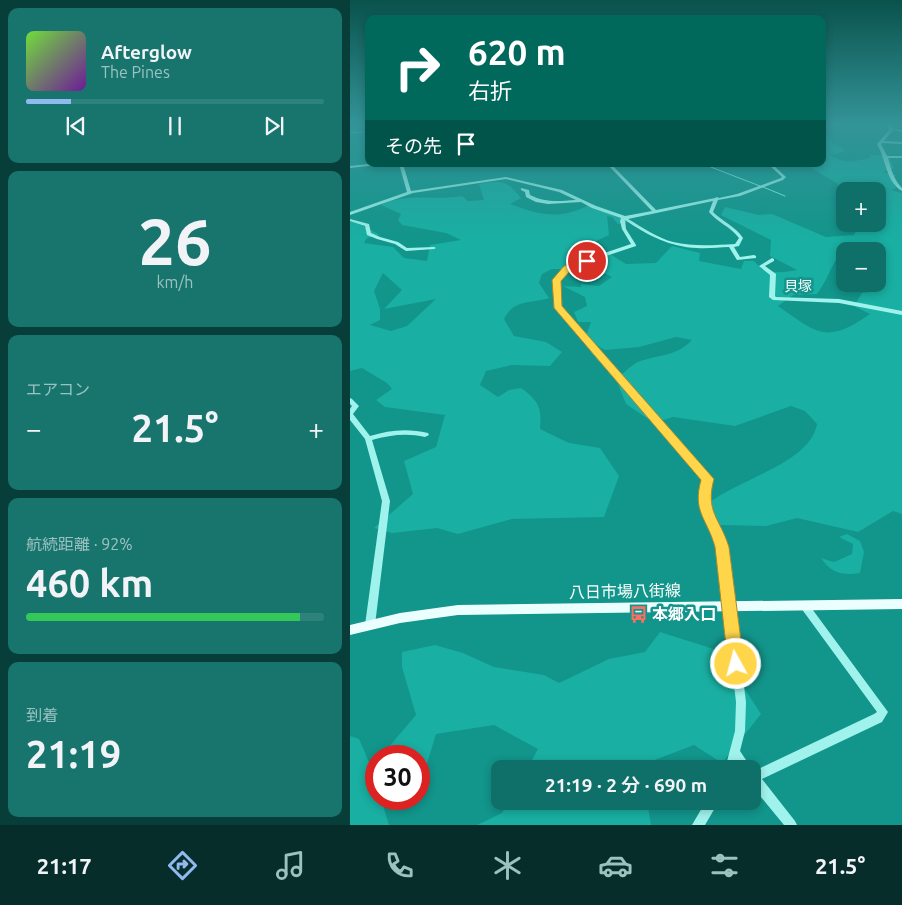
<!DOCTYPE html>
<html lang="ja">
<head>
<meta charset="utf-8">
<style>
	:root { --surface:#0e7068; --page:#17756e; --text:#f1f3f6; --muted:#9bc1c0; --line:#2e827c; --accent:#90b9f0 }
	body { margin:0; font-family:Ubuntu,"Noto Sans JP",sans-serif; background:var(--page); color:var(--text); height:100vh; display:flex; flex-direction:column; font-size:19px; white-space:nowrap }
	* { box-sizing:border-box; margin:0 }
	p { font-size:16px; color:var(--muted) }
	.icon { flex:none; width:28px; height:28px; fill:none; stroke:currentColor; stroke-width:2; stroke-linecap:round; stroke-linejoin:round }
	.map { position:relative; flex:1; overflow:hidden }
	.sheet { display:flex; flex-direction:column; gap:8px; padding:8px; background:#083e39; width:350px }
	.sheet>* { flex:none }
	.hud { position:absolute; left:15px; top:15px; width:461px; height:152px; border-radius:10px; box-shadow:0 2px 8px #0003; background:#00695c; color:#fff; overflow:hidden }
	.buttons { position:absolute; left:486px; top:182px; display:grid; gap:10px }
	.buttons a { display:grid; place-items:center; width:50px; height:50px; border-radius:10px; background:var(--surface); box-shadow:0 2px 8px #0003; font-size:25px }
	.speed { position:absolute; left:15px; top:745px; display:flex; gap:10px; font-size:25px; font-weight:700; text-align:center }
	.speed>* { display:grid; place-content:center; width:65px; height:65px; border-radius:50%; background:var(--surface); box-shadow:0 2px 8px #0003; line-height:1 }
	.speed .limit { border:8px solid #d22; background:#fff; color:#111 }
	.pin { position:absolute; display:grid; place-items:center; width:42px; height:42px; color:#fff; margin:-21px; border:2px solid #fff; border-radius:50%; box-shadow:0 1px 5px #0007 }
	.me { position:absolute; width:55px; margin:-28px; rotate:353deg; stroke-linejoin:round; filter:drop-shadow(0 0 4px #0008) }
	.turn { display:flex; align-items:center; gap:18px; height:105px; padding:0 20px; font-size:22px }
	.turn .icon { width:65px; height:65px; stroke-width:2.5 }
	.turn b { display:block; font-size:35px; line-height:42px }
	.then { display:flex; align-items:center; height:48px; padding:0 20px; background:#0003; gap:10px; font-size:19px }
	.big { font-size:38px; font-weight:600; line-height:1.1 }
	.sheet .card { flex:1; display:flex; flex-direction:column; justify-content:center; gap:8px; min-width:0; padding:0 18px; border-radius:10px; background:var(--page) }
	.sheet .dial { align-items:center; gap:0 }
	.dial b { font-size:65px; line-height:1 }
	.song { display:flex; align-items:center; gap:15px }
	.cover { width:60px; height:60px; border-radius:8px; background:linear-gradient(135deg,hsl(100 70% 55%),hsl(280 70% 35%)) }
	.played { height:5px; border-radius:2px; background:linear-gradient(90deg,var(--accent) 15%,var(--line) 15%) }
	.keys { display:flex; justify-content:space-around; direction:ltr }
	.heat { display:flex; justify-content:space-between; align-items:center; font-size:28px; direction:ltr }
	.charge { height:8px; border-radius:4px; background:linear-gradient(90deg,#34c759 92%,var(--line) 0) }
	.trip { position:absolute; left:141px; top:760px; width:270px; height:50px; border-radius:10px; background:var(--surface); box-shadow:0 2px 8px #0003; font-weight:600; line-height:50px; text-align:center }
	.dock { display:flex; height:80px; justify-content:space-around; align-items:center; background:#062d2a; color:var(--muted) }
	.dock .icon { width:35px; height:35px }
	.dock .active { color:var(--accent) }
	.dock b { font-size:22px; color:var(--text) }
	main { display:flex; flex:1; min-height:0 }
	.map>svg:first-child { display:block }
</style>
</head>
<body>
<main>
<section class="sheet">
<div class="card">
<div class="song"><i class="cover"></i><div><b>Afterglow</b><p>The Pines</p></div></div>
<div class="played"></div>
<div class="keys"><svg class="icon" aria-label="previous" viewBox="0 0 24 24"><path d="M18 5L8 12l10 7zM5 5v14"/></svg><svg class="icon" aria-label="pause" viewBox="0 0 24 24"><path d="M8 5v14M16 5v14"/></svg><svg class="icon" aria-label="next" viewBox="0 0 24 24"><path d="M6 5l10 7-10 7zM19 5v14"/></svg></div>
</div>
<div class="card dial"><b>26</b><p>km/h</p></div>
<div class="card"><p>エアコン</p>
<div class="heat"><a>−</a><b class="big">21.5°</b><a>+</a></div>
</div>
<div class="card"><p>航続距離 · 92%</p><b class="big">460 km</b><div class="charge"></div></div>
<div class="card"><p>到着</p><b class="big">21:19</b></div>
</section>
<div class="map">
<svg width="552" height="825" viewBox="0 0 552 825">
	<rect width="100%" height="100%" fill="#12958b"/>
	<g fill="#19afa2" fill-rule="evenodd">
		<path d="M473,134L482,140L481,143L493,149L494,152L480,155C492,164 508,162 521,157V155H538L544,168L533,172L546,175L543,181L546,188L541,190L552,193V514L543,511L508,532L447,518L416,526L370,525L358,504C387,479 460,464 467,424L455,411L441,406L385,426L323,417L304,423L276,404L266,379C273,374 281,365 288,362C309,354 326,357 342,340L326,337L289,347L255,350L235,339L241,322H228L224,312L237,306L235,297L213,286L231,287V284L249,286L262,277L248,270L253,264H227L219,269H202L192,274L189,283L199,298C180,304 164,299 154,319L164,336L196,342L212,352L200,366L162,365L136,371L130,385L148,397L159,390L171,388C189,401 192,408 190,429L219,443L250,448L269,476L254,517L162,519L108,534L87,528L42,533L24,528L63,494L54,461L86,447L95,415L35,407L26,400L42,389L37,383L12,368L0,371V219L30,235L17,238L14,243L43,247L54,258L77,261L80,245L111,240L96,233L52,225L48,220L51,214L31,205C59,192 83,201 112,196L118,201L134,200L129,184C152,181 156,179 171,198L160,204C193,216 209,220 242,204L280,218L276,223L268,224L262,217L257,216L259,235L242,243L276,264L306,263L322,246L350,253L349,261L391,269L394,261H404C415,275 432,273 447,270L420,256L421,240L371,215L375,207L409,215L422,214L476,237L504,235L510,224H528V191H495V201L489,196L488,184L455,164H472ZM492,251H528V277L535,282L527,291L512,293L504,306L520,314C476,345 467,333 428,306L443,295L467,294C479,278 480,266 492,251ZM33,273L52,290L34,309L86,299L57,326L41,331L20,325L30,320V309L24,291Z"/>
		<path d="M497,534L510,541L514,552L510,573C493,576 481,573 471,558L484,562L502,554L503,544L489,537Z"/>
		<polygon points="310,632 370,651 411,714 372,763 344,745 281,769 177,769 188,749 144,725 86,734 73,777 69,774 69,756 46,756 37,749 66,715 52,667 52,652 85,645 113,653 144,667 194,675 209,683 259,659 295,652"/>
		<path d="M0,736L9,739C18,759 26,777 26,799H31L39,825H0Z"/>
		<polygon points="159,801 297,801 301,825 127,825 152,813"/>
	</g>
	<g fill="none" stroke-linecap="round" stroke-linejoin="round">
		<g stroke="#92f6ec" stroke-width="1">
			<polyline points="0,133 19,131"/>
			<polyline points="353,164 410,186"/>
			<polyline points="413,187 435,196"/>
		</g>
		<g fill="#a0f3ec" fill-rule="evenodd">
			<path d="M538,124H542V128L552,130V132L543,130L534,141L552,142V144L532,143L531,144L537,156H552V158H538C541,169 544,180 552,188V191C536,182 536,159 527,144L539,130Z"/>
			<polygon points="546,124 552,124 552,126 547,125"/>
			<polygon points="19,164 30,164 28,165 0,168 0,166"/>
			<path d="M49,164H53L61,191L156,177L212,190L246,206L275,216L302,211L257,164H261L306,210L365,198L367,197L369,198L387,194L431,178L432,177L418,164H422L436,177L433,180L390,196L368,200L363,212C373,222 385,226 393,238L389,246L384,247L390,257L404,255L406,256V258L387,260L379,247C369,247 358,249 347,248C320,247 297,235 275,220L276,229L286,245V246L226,266L215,273L209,281L211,306L247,352L361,479L359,490V507L376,547L396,702L395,731L390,751L402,769H390L387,764L386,769H375L385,731L386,702L368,547L351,507V490L353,480L243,354L206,307L203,281L211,271L222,264L281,244L272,229L270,221L271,218L242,208L231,202L198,204L186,202L176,197L175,192L171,190V188L179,190L180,195C196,203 208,201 226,200L209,192L156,179L63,193L0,215V212L57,192ZM363,201L359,212C367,222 381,227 389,238L385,244C365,245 344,247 323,242C307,238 292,227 278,219Z"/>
			<polygon points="0,219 19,224 21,233 30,237 48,242 57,248 84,247 86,248 84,249 56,251 45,244 27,239 17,235 15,226 0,221"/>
			<polygon points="422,258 424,259 424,261 415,266 426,274 425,296 426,297 489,299 552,311 552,315 489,303 423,300 419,297 420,275 409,266"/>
			<path d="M0,398L2,399L9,406L3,414L20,436C39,430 57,428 78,433L79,435L75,437C57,433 40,435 22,440L40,501L25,625L23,628L20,629L17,628L15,625L32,501L15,439L0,420V409L2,406L0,404Z"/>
			<polygon points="454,601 457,602 538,712 532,722 412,779 445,821 447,825 434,825 402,786 402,771 404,771 524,714 527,712 451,608 449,605 451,602"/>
			<polygon points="356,801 369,801 355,825 342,825"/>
		</g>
		<polygon fill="#ecffff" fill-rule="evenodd" points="552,599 552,609 108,615 50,623 0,635 0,625 50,613 108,605"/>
	</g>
	<linearGradient id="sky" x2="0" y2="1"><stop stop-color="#0a524c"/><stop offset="0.52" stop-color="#339498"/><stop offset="1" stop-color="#339498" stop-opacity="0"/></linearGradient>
	<rect width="552" height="239" fill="url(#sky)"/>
	<path fill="#ffd54a" stroke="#a68a30" d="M234,259L242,261L221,270L211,281L212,306L364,479C355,512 370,518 379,547L394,664L392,669L386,671L380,669L378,664L365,547C357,518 342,512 351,480L204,308L202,280L214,266Z"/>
	<defs>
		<symbol id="bus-bare" viewBox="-9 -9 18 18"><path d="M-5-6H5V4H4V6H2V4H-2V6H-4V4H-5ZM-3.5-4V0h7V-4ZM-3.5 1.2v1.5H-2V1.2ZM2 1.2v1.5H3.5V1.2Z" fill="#ff6e62" stroke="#12958b" stroke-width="2.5" paint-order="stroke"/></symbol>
	</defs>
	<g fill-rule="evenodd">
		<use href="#bus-bare" x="276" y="602" width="25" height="25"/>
	</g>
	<g text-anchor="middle" stroke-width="5" stroke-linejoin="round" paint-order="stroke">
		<g font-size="14" fill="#fff" stroke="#12958b">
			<text x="448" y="291">貝塚</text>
		</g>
		<g font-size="16" fill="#fff" stroke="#12958b">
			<text transform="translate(275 591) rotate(-1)" y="6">八日市場八街線</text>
		</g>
		<g font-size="16" font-weight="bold" fill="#fff" stroke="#12958b" text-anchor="start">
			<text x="302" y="620">本郷入口</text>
		</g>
	</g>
</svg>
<div class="buttons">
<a>+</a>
<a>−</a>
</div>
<div class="speed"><div class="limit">30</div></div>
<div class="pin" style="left:237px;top:261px;background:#d93025"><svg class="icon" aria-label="arrive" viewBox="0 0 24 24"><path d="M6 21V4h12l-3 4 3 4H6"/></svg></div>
<svg class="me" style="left:386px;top:664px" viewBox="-20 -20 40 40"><circle r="17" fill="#ffd54a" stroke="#fff" stroke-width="3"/><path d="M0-11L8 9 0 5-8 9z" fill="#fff"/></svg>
<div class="trip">21:19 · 2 分 · 690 m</div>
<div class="hud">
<div class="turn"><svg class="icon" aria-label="right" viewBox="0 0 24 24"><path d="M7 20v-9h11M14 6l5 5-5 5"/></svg><div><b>620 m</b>右折</div></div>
<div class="then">その先<svg class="icon" aria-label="arrive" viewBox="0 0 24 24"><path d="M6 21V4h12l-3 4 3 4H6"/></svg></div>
</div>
</div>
</main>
<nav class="dock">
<b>21:17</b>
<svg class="icon active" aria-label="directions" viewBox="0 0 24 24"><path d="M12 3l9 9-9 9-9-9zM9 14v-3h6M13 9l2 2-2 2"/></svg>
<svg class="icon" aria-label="music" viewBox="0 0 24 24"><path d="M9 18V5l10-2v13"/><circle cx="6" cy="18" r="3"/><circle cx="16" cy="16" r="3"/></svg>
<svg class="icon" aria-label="phone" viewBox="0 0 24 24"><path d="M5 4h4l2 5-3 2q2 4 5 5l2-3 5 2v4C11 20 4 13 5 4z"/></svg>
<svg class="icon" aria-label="climate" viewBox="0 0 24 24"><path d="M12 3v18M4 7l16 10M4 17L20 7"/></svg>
<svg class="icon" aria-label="car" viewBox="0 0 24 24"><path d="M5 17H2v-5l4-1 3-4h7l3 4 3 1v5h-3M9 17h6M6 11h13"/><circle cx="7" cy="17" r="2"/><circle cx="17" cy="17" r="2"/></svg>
<svg class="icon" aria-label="filters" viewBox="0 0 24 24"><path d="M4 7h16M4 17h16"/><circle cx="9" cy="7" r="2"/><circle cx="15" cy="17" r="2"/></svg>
<b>21.5°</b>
</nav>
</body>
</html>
